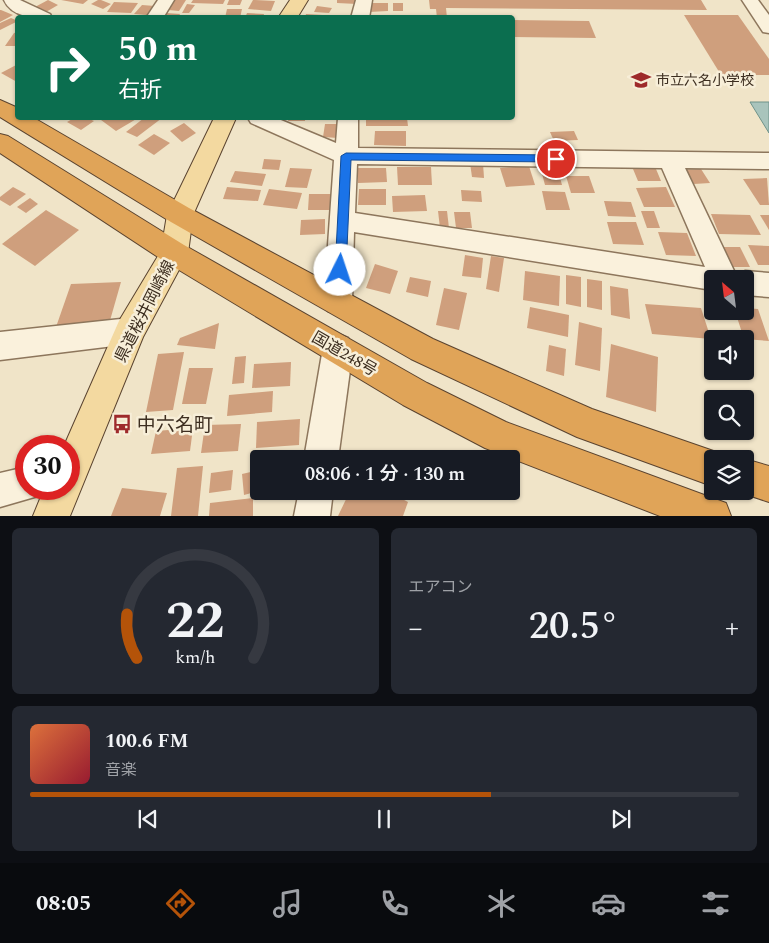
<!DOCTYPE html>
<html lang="ja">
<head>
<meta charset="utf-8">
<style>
	:root { --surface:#171b24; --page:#242831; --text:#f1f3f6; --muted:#9ea1a6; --line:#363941; --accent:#b45309 }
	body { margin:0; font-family:Spectral,"Noto Sans JP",serif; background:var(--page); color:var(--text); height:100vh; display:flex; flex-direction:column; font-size:19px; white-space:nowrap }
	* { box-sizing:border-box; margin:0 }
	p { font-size:16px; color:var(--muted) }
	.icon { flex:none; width:28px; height:28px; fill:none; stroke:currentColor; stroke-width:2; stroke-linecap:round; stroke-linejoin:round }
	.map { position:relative; height:516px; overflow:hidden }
	.panel { display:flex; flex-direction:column; gap:12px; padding:12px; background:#0d0f14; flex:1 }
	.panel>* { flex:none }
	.guide { position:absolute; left:15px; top:15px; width:500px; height:105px; border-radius:5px; box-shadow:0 1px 4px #0004; background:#0b6e4f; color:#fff; overflow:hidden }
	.needle { width:32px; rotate:332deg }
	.fabs { position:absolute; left:704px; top:270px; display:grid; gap:10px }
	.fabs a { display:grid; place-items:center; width:50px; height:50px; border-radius:5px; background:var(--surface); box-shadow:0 1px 4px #0004; font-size:25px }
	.speed { position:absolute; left:15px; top:435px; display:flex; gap:10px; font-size:25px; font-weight:700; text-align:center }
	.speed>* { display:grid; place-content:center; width:65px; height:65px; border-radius:50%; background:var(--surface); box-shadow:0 1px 4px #0004; line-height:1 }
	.speed .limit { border:8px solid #d22; background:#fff; color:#111 }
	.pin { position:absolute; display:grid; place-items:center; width:42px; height:42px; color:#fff; margin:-21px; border:2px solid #fff; border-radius:50%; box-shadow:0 1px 5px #0007 }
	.me { position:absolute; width:55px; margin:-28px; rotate:4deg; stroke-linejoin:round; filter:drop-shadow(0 0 4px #0008) }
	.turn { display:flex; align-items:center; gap:18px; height:105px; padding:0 20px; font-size:22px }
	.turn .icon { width:65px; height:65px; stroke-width:2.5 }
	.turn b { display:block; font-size:35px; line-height:42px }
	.big { font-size:38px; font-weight:600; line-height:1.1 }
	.panel .tile { flex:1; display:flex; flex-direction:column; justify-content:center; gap:8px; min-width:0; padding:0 18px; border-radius:8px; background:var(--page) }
	.panel .dial { align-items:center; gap:0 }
	.dial svg { height:130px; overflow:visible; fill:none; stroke:var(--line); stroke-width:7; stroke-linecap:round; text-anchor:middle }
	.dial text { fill:var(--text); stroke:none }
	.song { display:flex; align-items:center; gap:15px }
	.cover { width:60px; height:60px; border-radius:8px; background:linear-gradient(135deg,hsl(20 70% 55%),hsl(350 70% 35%)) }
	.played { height:5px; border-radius:2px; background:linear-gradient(90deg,var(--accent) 65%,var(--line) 65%) }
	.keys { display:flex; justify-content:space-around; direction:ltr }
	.heat { display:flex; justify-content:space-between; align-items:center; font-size:28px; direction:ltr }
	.panel .tiles { flex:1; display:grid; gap:12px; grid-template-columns:1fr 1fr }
	.tile:last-child { grid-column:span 2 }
	.trip { position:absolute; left:250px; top:450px; width:270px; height:50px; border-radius:5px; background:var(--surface); box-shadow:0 1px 4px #0004; font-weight:600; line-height:50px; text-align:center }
	.menu { display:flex; height:80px; justify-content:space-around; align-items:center; background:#090b0e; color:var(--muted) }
	.menu .icon { width:35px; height:35px }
	.menu .current { color:var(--accent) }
	.menu b { font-size:22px; color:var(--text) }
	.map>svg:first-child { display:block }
</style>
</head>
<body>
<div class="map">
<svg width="769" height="516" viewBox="0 0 769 516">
	<rect width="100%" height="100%" fill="#f0e4c8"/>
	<polygon fill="#a9c4bc" stroke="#6f938a" points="750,102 769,102 769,133"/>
	<g fill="#cf9f7d">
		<polygon points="48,0 58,5 46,12 35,7"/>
		<polygon points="61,0 88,0 83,4"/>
		<polygon points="98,0 101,0 111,4 103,9 91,4"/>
		<polygon points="175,0 186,0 179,11 168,10"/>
		<polygon points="193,0 225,0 223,4 191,3"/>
		<polygon points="229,0 242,0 240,5 227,5"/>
		<polygon points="253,0 255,0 275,1 271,11 248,9"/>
		<polygon points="337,0 357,0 357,4 337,3"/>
		<polygon points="429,0 701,0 707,10 446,8 447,18 437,18 436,9 430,9"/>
		<polygon points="114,2 138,3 131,13 107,12"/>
		<polygon points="370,3 388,3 388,11 369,12"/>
		<rect x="393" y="3" width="10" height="8"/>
		<polygon points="187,4 195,5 189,13 182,13"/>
		<polygon points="142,5 155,6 147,15 134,14"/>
		<polygon points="317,6 332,8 329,13 314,12"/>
		<polygon points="227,9 242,9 240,18 225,18"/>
		<polygon points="0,10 1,10 13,15 0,22"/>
		<polygon points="166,13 180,14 178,18 163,18"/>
		<polygon points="247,13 264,14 263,18 245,18"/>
		<polygon points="306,14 323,15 322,18 305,18"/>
		<polygon points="684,15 738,15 769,59 769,75 721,75"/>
		<polygon points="11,18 18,21 0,30 0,23"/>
		<polygon points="512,20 589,21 596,38 512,37"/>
		<polygon points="18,32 18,46 5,46 14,33"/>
		<polygon points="18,64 17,82 1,73"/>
		<polygon points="74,118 87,118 94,121 81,130 67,122"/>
		<polygon points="105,118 138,118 116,131 101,120"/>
		<polygon points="144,118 162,118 137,137 126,132"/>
		<polygon points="289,118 305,118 305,121 288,121"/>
		<polygon points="366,118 407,118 408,126 366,126"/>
		<polygon points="184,123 196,133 182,142 170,131"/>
		<polygon points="325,124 340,124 338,138 323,137"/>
		<polygon points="375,131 406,131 406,146 374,145"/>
		<polygon points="574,131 578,140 554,141 550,132"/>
		<polygon points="154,134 170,143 154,155 138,145"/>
		<polygon points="264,159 281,160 279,170 262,169"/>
		<polygon points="470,163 483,163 484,178 472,177"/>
		<polygon points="529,166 535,185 506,187 500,168"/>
		<polygon points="397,167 431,167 432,185 398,185"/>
		<polygon points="290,168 312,169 307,188 285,187"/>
		<polygon points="358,168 386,168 387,182 358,183"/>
		<polygon points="633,169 656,169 661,181 638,181"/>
		<polygon points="701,169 710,183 694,184 685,170"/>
		<polygon points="541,170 558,170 562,185 545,185"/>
		<polygon points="235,171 266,174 262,186 230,182"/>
		<polygon points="566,176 589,176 595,193 571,193"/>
		<polygon points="767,178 769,205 760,205 743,179"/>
		<polygon points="13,187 26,194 10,206 0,200 0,197"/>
		<polygon points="227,187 261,190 258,201 223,199"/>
		<polygon points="666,187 675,207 644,207 636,188"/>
		<polygon points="269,189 302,193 297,209 263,205"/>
		<polygon points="359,189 386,189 386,205 358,205"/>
		<polygon points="461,190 481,191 482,202 462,201"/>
		<polygon points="542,191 565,192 570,210 546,210"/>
		<polygon points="309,194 339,194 338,210 308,210"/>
		<polygon points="425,195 427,211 393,212 392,196"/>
		<polygon points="30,198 38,204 26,213 17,207"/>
		<polygon points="604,201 631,202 636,217 608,216"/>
		<polygon points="46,210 79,230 35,266 2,244"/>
		<polygon points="438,211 447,211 449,228 440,228"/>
		<polygon points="641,211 654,211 660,228 647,228"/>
		<polygon points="454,212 470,212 472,228 456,228"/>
		<polygon points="711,214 750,215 761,235 719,234"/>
		<polygon points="760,215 769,215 769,230"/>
		<polygon points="325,219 325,234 300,235 301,220"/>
		<polygon points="607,222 636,222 644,245 613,244"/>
		<polygon points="658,232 687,233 696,256 666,255"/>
		<polygon points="748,245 769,246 769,265 758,265"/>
		<polygon points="721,247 740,247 750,267 730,267"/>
		<polygon points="465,255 483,258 481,278 462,276"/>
		<polygon points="491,256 504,258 499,292 486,289"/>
		<polygon points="375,264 398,271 390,294 366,288"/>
		<polygon points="525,271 560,276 559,306 523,300"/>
		<polygon points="566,275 581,277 581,307 566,304"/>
		<polygon points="410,277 431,281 428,297 406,292"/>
		<polygon points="587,279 602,281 602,310 587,307"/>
		<polygon points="121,282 109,324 56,327 71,284"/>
		<polygon points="610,286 628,289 630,319 611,315"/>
		<polygon points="444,288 467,293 459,330 436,325"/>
		<polygon points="645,304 701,308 711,339 652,334"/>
		<polygon points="530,307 569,315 568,337 527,328"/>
		<polygon points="745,308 758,309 769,341 744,339 735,311 745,311"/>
		<polygon points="579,322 602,328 600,371 575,365"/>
		<polygon points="219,323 215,349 177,345 180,338"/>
		<polygon points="611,344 658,357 656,412 606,397"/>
		<polygon points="549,345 566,349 564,376 546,371"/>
		<polygon points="184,352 173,410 146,412 158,354"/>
		<polygon points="246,356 244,383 232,384 235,357"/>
		<polygon points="291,362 290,386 252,388 254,364"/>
		<polygon points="189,368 213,368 206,404 182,404"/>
		<polygon points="273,391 272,412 227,416 229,395"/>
		<polygon points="300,419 299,445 256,448 257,422"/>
		<polygon points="241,424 238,451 201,453 205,425"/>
		<polygon points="193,428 190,451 151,454 156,431"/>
		<polygon points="203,466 198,516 171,516 177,468"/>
		<polygon points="233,470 231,490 209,493 211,473"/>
		<polygon points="259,470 259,491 244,495 242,474"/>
		<polygon points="122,488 167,493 160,516 111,516"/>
		<polygon points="350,491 387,491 408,502 403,516 338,516"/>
		<polygon points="253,498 253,516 209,516 210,503"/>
	</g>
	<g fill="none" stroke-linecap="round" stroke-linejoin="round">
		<defs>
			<g id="minor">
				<path d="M4,0H20L50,14L52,18C35,18 12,18 4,0Z"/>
				<polygon points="158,0 174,0 163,18 146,18"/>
				<polygon points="356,0 372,0 369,18 351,18"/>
				<polygon points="742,0 758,0 769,15 769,33 763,32"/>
				<path d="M248,118H276L336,143L338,118H358V148L769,153V169L685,168L736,275L745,271L769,273V297L745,295V279H712V290L354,232L352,302L348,311L338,314L328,311L324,302L334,160L251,123ZM357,164L662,168L705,267L355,213Z"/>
				<polygon points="130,318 140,322 144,331 140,340 130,344 0,360 0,332"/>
				<polygon points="338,334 348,338 353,348 338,459 304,459 323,348 328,338"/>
				<polygon points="26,467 26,489 41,489 38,496 0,507 0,473"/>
				<polygon points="299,491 333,491 330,516 294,516"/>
			</g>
			<g id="major">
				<polygon points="290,0 308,0 297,18 278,18"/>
				<polygon points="214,118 236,118 193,215 188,253 143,337 70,516 33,516 44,489 69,489 69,446 64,446 119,321 161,251 167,215"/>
			</g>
			<g id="highway">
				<polygon points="0,100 18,108 18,118 34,118 189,208 433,339 592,409 725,455 726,459 712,459 712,486 577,437 411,359 171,222 0,117"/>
				<polygon points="0,134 8,136 184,245 427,383 506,422 726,503 731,516 660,516 485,448 403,405 164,261 0,153"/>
				<polygon points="745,459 769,466 769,502 736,491 745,491"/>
			</g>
		</defs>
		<use href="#minor" stroke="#8d765c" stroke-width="3"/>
		<use href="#major" stroke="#5b4430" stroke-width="2"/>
		<use href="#highway" stroke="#5b4430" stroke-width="2"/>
		<use href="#minor" fill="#faf1dc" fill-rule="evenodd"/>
		<use href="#major" fill="#f3d9a0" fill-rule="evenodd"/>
		<use href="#highway" fill="#e0a458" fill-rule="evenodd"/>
	</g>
	<polygon fill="#1a73e8" stroke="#114b97" points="346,153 556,155 561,159 556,162 351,160 346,270 344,273 336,273 335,270 341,156"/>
	<defs>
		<symbol id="school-bare" viewBox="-9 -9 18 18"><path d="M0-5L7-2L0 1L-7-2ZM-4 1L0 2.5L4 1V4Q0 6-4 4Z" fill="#9e2a2b" stroke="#f7eed8" stroke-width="2.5" paint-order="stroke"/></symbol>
		<symbol id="bus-bare" viewBox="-9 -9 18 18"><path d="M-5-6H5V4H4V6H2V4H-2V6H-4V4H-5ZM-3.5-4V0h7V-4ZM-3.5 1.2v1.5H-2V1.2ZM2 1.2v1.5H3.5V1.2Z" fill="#9e2a2b" stroke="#f7eed8" stroke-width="2.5" paint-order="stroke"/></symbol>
	</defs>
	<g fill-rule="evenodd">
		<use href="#school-bare" x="627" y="66" width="28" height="28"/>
		<use href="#bus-bare" x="108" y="410" width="28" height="28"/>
	</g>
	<g text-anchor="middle" stroke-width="5" stroke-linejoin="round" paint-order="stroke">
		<g font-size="14" fill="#3d2e20" stroke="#f7eed8" text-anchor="start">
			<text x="656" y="85">市立六名小学校</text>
		</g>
		<g font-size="16" fill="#3d2e20" stroke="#f7eed8">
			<text transform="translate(144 311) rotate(-63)" y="6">県道桜井岡崎線</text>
			<text transform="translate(345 353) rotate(30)" y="6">国道248号</text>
		</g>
		<g font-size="19" fill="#3d2e20" stroke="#f7eed8" text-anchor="start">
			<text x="137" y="431">中六名町</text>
		</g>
	</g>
</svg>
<div class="fabs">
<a><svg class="needle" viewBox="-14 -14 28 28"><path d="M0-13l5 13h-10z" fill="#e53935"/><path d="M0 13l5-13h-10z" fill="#9ea1a6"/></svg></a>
<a><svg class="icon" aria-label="sound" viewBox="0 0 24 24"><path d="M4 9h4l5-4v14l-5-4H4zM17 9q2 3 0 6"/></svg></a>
<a><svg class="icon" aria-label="search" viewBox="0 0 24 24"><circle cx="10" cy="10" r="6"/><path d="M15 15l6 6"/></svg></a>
<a><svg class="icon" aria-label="layers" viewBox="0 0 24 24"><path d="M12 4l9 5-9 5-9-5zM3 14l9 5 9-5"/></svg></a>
</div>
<div class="speed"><div class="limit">30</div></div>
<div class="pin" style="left:556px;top:159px;background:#d93025"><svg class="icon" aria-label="arrive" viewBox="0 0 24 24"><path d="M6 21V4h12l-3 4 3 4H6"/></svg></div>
<svg class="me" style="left:340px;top:270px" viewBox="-20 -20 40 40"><circle r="19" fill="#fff"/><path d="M0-13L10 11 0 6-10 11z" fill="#1a73e8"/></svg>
<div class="trip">08:06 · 1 分 · 130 m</div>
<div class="guide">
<div class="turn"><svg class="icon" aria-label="right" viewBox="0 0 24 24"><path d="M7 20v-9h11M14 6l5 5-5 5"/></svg><div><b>50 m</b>右折</div></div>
</div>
</div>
<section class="panel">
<div class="tiles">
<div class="tile dial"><svg viewBox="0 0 100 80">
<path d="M14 69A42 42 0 1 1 86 69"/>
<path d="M14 69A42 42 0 0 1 8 42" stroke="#b45309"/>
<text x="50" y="56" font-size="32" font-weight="700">22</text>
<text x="50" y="72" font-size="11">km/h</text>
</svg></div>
<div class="tile"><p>エアコン</p>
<div class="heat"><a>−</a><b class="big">20.5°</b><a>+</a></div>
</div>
<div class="tile">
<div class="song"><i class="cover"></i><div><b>100.6 FM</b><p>音楽</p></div></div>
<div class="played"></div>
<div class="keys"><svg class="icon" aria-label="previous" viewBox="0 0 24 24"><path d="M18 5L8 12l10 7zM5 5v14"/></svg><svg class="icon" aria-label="pause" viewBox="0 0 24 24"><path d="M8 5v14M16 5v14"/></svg><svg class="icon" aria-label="next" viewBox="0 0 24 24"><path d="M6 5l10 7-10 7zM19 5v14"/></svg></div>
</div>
</div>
</section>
<nav class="menu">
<b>08:05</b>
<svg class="icon current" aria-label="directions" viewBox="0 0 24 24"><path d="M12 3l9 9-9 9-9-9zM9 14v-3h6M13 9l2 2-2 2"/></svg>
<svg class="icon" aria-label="music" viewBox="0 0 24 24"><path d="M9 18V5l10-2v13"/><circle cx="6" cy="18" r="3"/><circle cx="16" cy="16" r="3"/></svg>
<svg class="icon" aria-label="phone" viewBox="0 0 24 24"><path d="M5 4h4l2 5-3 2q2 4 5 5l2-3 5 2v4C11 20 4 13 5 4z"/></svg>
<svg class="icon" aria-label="climate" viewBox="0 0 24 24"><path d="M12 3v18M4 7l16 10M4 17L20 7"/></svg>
<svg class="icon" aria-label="car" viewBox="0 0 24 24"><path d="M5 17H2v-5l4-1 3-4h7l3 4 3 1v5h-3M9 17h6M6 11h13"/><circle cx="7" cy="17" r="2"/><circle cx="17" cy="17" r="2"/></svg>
<svg class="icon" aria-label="filters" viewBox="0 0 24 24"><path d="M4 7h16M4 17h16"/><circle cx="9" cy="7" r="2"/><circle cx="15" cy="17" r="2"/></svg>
</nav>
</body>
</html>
